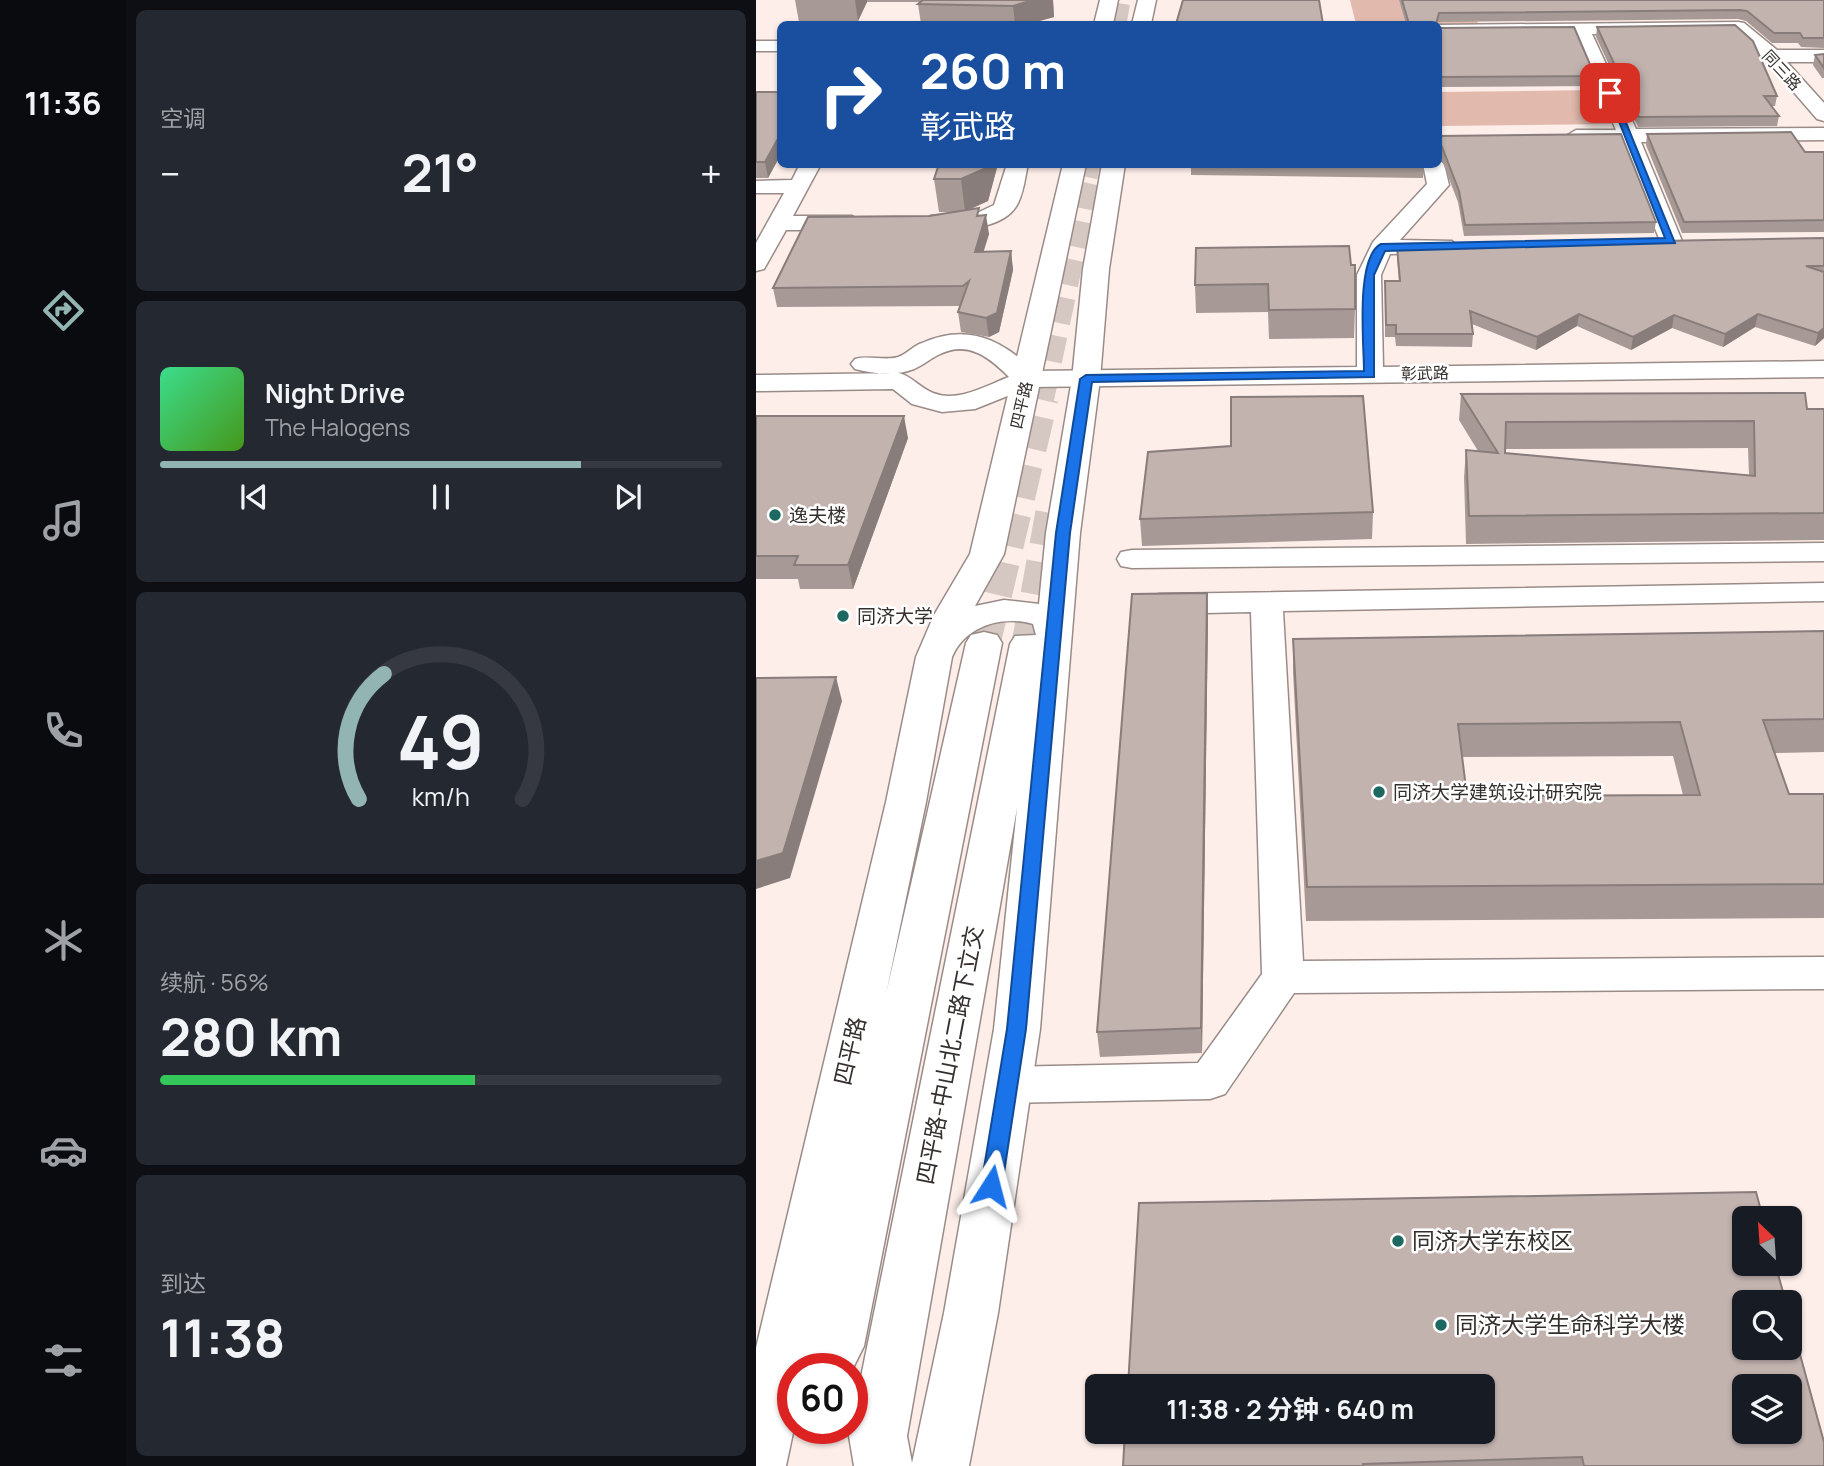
<!DOCTYPE html>
<html lang="zh">
<head>
<meta charset="utf-8">
<style>
	:root { --surface:#171b24; --page:#242831; --text:#f1f3f6; --muted:#9ea1a6; --line:#363941; --accent:#92b4b3 }
	body { margin:0; font-family:Manrope,"Noto Sans SC",sans-serif; background:var(--page); color:var(--text); height:100vh; display:flex; flex-direction:column; font-size:26px; white-space:nowrap }
	* { box-sizing:border-box; margin:0 }
	p { font-size:23px; color:var(--muted) }
	.icon { flex:none; width:38px; height:38px; fill:none; stroke:currentColor; stroke-width:2; stroke-linecap:round; stroke-linejoin:round }
	.map { position:relative; flex:1; overflow:hidden }
	.panel { display:flex; flex-direction:column; gap:10px; padding:10px; background:#0d0f14; width:630px }
	.panel>* { flex:none }
	.hud { position:absolute; left:21px; top:21px; width:665px; height:147px; border-radius:10px; box-shadow:0 2px 5px #0004; background:#1a4fa0; color:#fff; overflow:hidden }
	.needle { width:46px; rotate:335deg }
	.tools { position:absolute; left:976px; top:1206px; display:grid; gap:14px }
	.tools a { display:grid; place-items:center; width:70px; height:70px; border-radius:10px; background:var(--surface); box-shadow:0 2px 5px #0004; font-size:35px }
	.speed { position:absolute; left:21px; top:1353px; display:flex; gap:14px; font-size:35px; font-weight:700; text-align:center }
	.speed>* { display:grid; place-content:center; width:91px; height:91px; border-radius:50%; background:var(--surface); box-shadow:0 2px 5px #0004; line-height:1 }
	.speed .limit { border:10px solid #d22; background:#fff; color:#111 }
	.pin { position:absolute; display:grid; place-items:center; width:60px; height:60px; color:#fff; margin:-30px; border-radius:14px; box-shadow:0 4px 10px #0006 }
	.me { position:absolute; width:77px; margin:-38px; rotate:9deg; stroke-linejoin:round; filter:drop-shadow(0 0 5px #0008) }
	.turn { display:flex; align-items:center; gap:24px; height:147px; padding:0 28px; font-size:32px }
	.turn .icon { width:91px; height:91px; stroke-width:2.5 }
	.turn b { display:block; font-size:49px; line-height:60px }
	.big { font-size:52px; font-weight:700; line-height:1.1 }
	.panel .tile { flex:1; display:flex; flex-direction:column; justify-content:center; gap:10px; min-width:0; padding:0 24px; border-radius:10px; background:var(--page) }
	.panel .dial { align-items:center; gap:0 }
	.dial svg { height:182px; overflow:visible; fill:none; stroke:var(--line); stroke-width:7; stroke-linecap:round; text-anchor:middle }
	.dial text { fill:var(--text); stroke:none }
	.song { display:flex; align-items:center; gap:21px }
	.cover { width:84px; height:84px; border-radius:10px; background:linear-gradient(135deg,hsl(150 70% 55%),hsl(100 70% 35%)) }
	.played { height:7px; border-radius:4px; background:linear-gradient(90deg,var(--accent) 75%,var(--line) 75%) }
	.keys { display:flex; justify-content:space-around; direction:ltr }
	.heat { display:flex; justify-content:space-between; align-items:center; font-size:38px; direction:ltr }
	.charge { height:10px; border-radius:5px; background:linear-gradient(90deg,#34c759 56%,var(--line) 0) }
	.trip { position:absolute; left:329px; top:1374px; width:410px; height:70px; border-radius:10px; background:var(--surface); box-shadow:0 2px 5px #0004; font-weight:700; line-height:70px; text-align:center }
	main { display:flex; flex:1; min-height:0 }
	.tabs { display:flex; flex-direction:column; width:126px; justify-content:space-around; align-items:center; background:#090b0e; color:var(--muted) }
	.tabs .icon { width:49px; height:49px }
	.tabs .selected { color:var(--accent) }
	.tabs b { font-size:32px; color:var(--text) }
	.map>svg:first-child { display:block }
</style>
</head>
<body>
<main>
<nav class="tabs">
<b>11:36</b>
<svg class="icon selected" aria-label="directions" viewBox="0 0 24 24"><path d="M12 3l9 9-9 9-9-9zM9 14v-3h6M13 9l2 2-2 2"/></svg>
<svg class="icon" aria-label="music" viewBox="0 0 24 24"><path d="M9 18V5l10-2v13"/><circle cx="6" cy="18" r="3"/><circle cx="16" cy="16" r="3"/></svg>
<svg class="icon" aria-label="phone" viewBox="0 0 24 24"><path d="M5 4h4l2 5-3 2q2 4 5 5l2-3 5 2v4C11 20 4 13 5 4z"/></svg>
<svg class="icon" aria-label="climate" viewBox="0 0 24 24"><path d="M12 3v18M4 7l16 10M4 17L20 7"/></svg>
<svg class="icon" aria-label="car" viewBox="0 0 24 24"><path d="M5 17H2v-5l4-1 3-4h7l3 4 3 1v5h-3M9 17h6M6 11h13"/><circle cx="7" cy="17" r="2"/><circle cx="17" cy="17" r="2"/></svg>
<svg class="icon" aria-label="filters" viewBox="0 0 24 24"><path d="M4 7h16M4 17h16"/><circle cx="9" cy="7" r="2"/><circle cx="15" cy="17" r="2"/></svg>
</nav>
<section class="panel">
<div class="tile"><p>空调</p>
<div class="heat"><a>−</a><b class="big">21°</b><a>+</a></div>
</div>
<div class="tile">
<div class="song"><i class="cover"></i><div><b>Night Drive</b><p>The Halogens</p></div></div>
<div class="played"></div>
<div class="keys"><svg class="icon" aria-label="previous" viewBox="0 0 24 24"><path d="M18 5L8 12l10 7zM5 5v14"/></svg><svg class="icon" aria-label="pause" viewBox="0 0 24 24"><path d="M8 5v14M16 5v14"/></svg><svg class="icon" aria-label="next" viewBox="0 0 24 24"><path d="M6 5l10 7-10 7zM19 5v14"/></svg></div>
</div>
<div class="tile dial"><svg viewBox="0 0 100 80">
<path d="M14 69A42 42 0 1 1 86 69"/>
<path d="M14 69A42 42 0 0 1 25 14" stroke="#92b4b3"/>
<text x="50" y="56" font-size="32" font-weight="700">49</text>
<text x="50" y="72" font-size="11">km/h</text>
</svg></div>
<div class="tile"><p>续航 · 56%</p><b class="big">280 km</b><div class="charge"></div></div>
<div class="tile"><p>到达</p><b class="big">11:38</b></div>
</section>
<div class="map">
<svg width="1068" height="1466" viewBox="0 0 1068 1466">
	<rect width="100%" height="100%" fill="#fdeee9"/>
	<g fill="#e2b9ad">
		<polygon points="594,0 683,0 713,5 723,25 600,24"/>
		<polygon points="839,90 855,124 683,126 683,92"/>
	</g>
	<g fill="none" stroke-linecap="round" stroke-linejoin="round">
		<g stroke="#d5c8c3" stroke-width="21" stroke-dasharray="21 10" stroke-linecap="butt">
			<polyline points="360,24 364,0"/>
			<polyline points="331,177 334,164"/>
		</g>
		<polyline stroke="#d5c8c3" stroke-width="26" stroke-dasharray="26 13" stroke-linecap="butt" points="285,399 332,176"/>
		<g stroke="#d5c8c3" stroke-width="33" stroke-dasharray="33 17" stroke-linecap="butt">
			<polyline points="228,643 286,398"/>
			<polyline points="272,644 296,512"/>
		</g>
		<defs>
			<g id="minor">
				<polygon points="982,22 988,23 1021,50 1068,50 1068,62 1031,62 1068,103 1068,121 1061,119 1010,60 978,32 836,34 880,129 1068,128 1068,140 885,142 926,241 915,248 904,241 865,142 820,142 810,136 820,130 860,130 819,34 682,35 682,25"/>
				<rect x="0" y="41" width="24" height="10"/>
				<path d="M682,159L688,164L693,185L644,240L696,241L700,246L696,251L688,253L634,254L625,275L627,367L1068,361V377L274,387L219,409L186,412L156,404L137,389L0,391V375L143,373C157,377 164,388 177,393C202,403 231,385 253,377C232,356 211,340 182,355C174,359 167,365 158,369C141,376 117,374 99,369L95,364L99,359C113,355 128,361 142,357C151,354 157,346 166,343C211,323 245,339 278,371L601,367V275L617,242L671,184L667,164H682Z"/>
				<polygon points="44,164 65,164 37,216 96,216 107,223 96,230 30,230 8,269 0,271 0,243 28,193 0,193 0,181 36,180"/>
				<path d="M251,164H272C269,177 268,191 262,203C249,230 201,232 175,226L172,221L175,216L221,213L238,205Z"/>
				<polygon points="1068,543 1068,561 376,568 365,566 361,559 365,552 376,550"/>
				<polygon points="1068,583 1068,601 527,611 547,961 1068,957 1068,989 538,993 469,1094 454,1099 252,1103 237,1098 230,1085 237,1072 252,1067 442,1063 506,974 495,612 403,614 392,611 387,604 392,597 403,594"/>
			</g>
			<g id="major">
				<polygon points="344,0 362,0 357,24 338,24"/>
				<polygon points="382,0 400,0 395,24 376,24"/>
				<path d="M307,164H330L248,554L219,606L248,600L283,604L290,533L316,379L327,269L346,164H369L353,269L344,379L324,533L284,1029L242,1313L213,1466H98L93,1436L254,644L259,636L280,635L277,624C246,615 209,626 196,657L170,802L130,994L210,643L215,635L228,632L241,635L246,643L108,1346L96,1370L37,1368L38,1428L30,1466H0V1348L130,802L160,657L178,615L214,554ZM261,808L238,1029L188,1313L156,1463L151,1436Z"/>
			</g>
		</defs>
		<use href="#minor" stroke="#998c88" stroke-width="3"/>
		<use href="#major" stroke="#998c88" stroke-width="3"/>
		<use href="#minor" fill="#fff" fill-rule="evenodd"/>
		<use href="#major" fill="#fff" fill-rule="evenodd"/>
	</g>
	<g fill="#a79a96" fill-rule="evenodd">
		<polygon points="39,0 297,0 298,17 272,24 165,24 162,4 165,2 111,2 102,21 43,22"/>
		<polygon points="643,0 1068,0 1068,48 1045,47 1042,43 1016,43 990,21 982,19 682,22 682,24 650,24"/>
		<polygon points="841,27 1021,96 1019,106 1015,106 1023,116 1021,126 882,127 840,37"/>
		<polygon points="682,28 839,76 838,86 682,87"/>
		<polygon points="1068,54 1068,78 1066,78 1057,65 1059,55"/>
		<polygon points="0,92 24,92 24,156 12,178 0,178"/>
		<polygon points="891,134 1049,152 1068,152 1068,232 926,233 890,145"/>
		<polygon points="682,136 900,222 898,233 708,236 702,202 685,158"/>
		<polygon points="183,164 242,164 232,201 215,209 224,216 233,234 227,252 255,251 257,270 243,332 233,337 205,332 202,312 204,306 21,307 17,288 173,216 200,212 183,212 178,179"/>
		<polygon points="435,165 668,167 667,178 435,175"/>
		<polygon points="1068,238 1068,338 1059,346 999,327 967,347 916,328 875,350 821,326 780,350 716,324 717,334 716,347 640,346 639,337 629,337 629,281 643,281 641,258 641,246"/>
		<polygon points="440,248 599,309 598,338 513,339 512,312 440,313 439,285"/>
		<path d="M705,394L1068,409V540L710,544L708,477L710,450L722,451L703,420ZM992,448L993,475L749,453V449Z"/>
		<polygon points="0,416 152,438 97,589 44,589 42,579 0,579"/>
		<polygon points="617,512 616,539 386,546 384,519"/>
		<polygon points="451,593 452,617 446,1053 344,1057 341,1032"/>
		<path d="M1068,631V752L1018,753L1033,794H1068V918L550,921L537,672V639ZM917,756L927,795L711,796L706,757Z"/>
		<polygon points="1000,1192 1068,1466 367,1466"/>
	</g>
	<g fill="#887d7a">
		<polygon points="99,0 111,0 111,2 102,21"/>
		<polygon points="277,0 297,0 298,17 272,24 259,24 257,6"/>
		<polygon points="24,135 24,156 12,178 9,162"/>
		<polygon points="686,147 685,158 682,160 682,149"/>
		<polygon points="229,164 242,164 232,201 209,211 205,179"/>
		<polygon points="230,215 233,234 222,270 219,252"/>
		<polygon points="255,251 257,270 243,332 233,337 230,318"/>
		<polygon points="823,314 821,326 780,350 781,337"/>
		<polygon points="1002,314 999,327 967,347 969,334"/>
		<polygon points="918,315 916,328 875,350 877,337"/>
		<polygon points="1068,328 1068,338 1059,346 1062,333"/>
		<polygon points="148,416 152,438 97,589 92,565"/>
		<polygon points="451,593 452,617 446,1053 445,1028"/>
		<polygon points="80,677 86,701 34,878 0,889 0,861"/>
	</g>
	<g fill="#c2b3af" stroke="#887d7a" stroke-width="2" fill-rule="evenodd">
		<polygon points="167,0 277,0 257,6 162,4"/>
		<polygon points="427,0 563,0 567,24 420,24"/>
		<polygon points="646,0 1068,0 1068,38 1047,38 1044,33 1018,33 991,11 984,10 683,13 680,24 653,24"/>
		<polygon points="979,25 997,41 1021,96 1008,96 1023,116 883,117 841,27"/>
		<polygon points="818,27 839,76 682,77 682,28"/>
		<polygon points="1068,54 1068,68 1059,55"/>
		<polygon points="0,92 24,92 24,135 9,162 0,162"/>
		<polygon points="1035,132 1049,152 1068,152 1068,220 928,222 891,134"/>
		<polygon points="865,134 900,222 709,225 703,191 686,147 682,149 682,136"/>
		<polygon points="183,164 229,164 228,169 205,179 178,179"/>
		<polygon points="435,164 667,164 668,167 435,165"/>
		<polygon points="223,208 221,216 230,215 219,252 255,251 241,313 230,318 202,312 213,281 207,286 17,288 52,217 173,216"/>
		<polygon points="1068,238 1068,266 1050,266 1068,272 1068,328 1062,333 1002,314 969,334 918,315 877,337 823,314 781,337 714,311 717,334 640,334 640,325 630,325 629,281 644,281 641,246"/>
		<polygon points="593,246 595,265 599,265 599,309 513,310 512,284 439,285 440,248"/>
		<path d="M1049,393L1051,409H1068V513L713,516L710,450L742,453L705,394ZM998,421L999,476L749,453L750,422Z"/>
		<polygon points="607,396 617,512 384,519 392,452 475,446 475,397"/>
		<polygon points="0,416 148,416 92,565 38,565 42,556 0,556"/>
		<polygon points="451,593 445,1028 341,1032 376,594"/>
		<path d="M1068,631V719L1007,720L1033,794H1068V884L551,887L537,639ZM924,722L944,795L711,796L702,724Z"/>
		<polygon points="80,677 27,853 0,861 0,678"/>
		<path d="M1000,1192L1007,1218H989V1264H1019L1030,1302H989V1348H1034V1318L1068,1442V1466H828L826,1457L607,1464V1466H367L369,1432H726V1386H372L383,1203ZM989,1386H1034V1432H989Z"/>
	</g>
	<path fill="#1a73e8" stroke="#114b97" stroke-width="2" d="M851,91L858,93L919,243L629,251L618,275V377L336,382L314,533L270,1029L246,1186L243,1193L235,1195L228,1193L225,1186L251,1029L300,533L324,379L330,375L608,371C608,344 599,257 625,244L909,238Z"/>
	<g fill="#1d6861" stroke="#fff" stroke-width="2.5">
		<circle cx="19" cy="515" r="7"/>
		<circle cx="87" cy="616" r="7"/>
		<circle cx="623" cy="792" r="7"/>
		<circle cx="642" cy="1241" r="7"/>
		<circle cx="685" cy="1325" r="7"/>
	</g>
	<g text-anchor="middle" stroke-width="5" stroke-linejoin="round" paint-order="stroke">
		<g font-size="16" fill="#342f2d" stroke="#fff">
			<text transform="translate(1026 70) rotate(47)" y="6">同三路</text>
			<text transform="translate(669 373) rotate(-1)" y="6">彰武路</text>
			<text transform="translate(265 405) rotate(-77)" y="6">四平路</text>
		</g>
		<g font-size="19" fill="#342f2d" stroke="#fff" text-anchor="start">
			<text x="33" y="522">逸夫楼</text>
			<text x="101" y="623">同济大学</text>
			<text x="637" y="799">同济大学建筑设计研究院</text>
		</g>
		<g font-size="23" fill="#342f2d" stroke="#fff">
			<text transform="translate(94 1051) rotate(-77)" y="8">四平路</text>
			<text transform="translate(194 1055) rotate(-79)" y="8">四平路-中山北二路下立交</text>
		</g>
		<g font-size="23" fill="#342f2d" stroke="#fff" text-anchor="start">
			<text x="656" y="1249">同济大学东校区</text>
			<text x="699" y="1333">同济大学生命科学大楼</text>
		</g>
	</g>
</svg>
<div class="tools">
<a><svg class="needle" viewBox="-14 -14 28 28"><path d="M0-13l5 13h-10z" fill="#e53935"/><path d="M0 13l5-13h-10z" fill="#9ea1a6"/></svg></a>
<a><svg class="icon" aria-label="search" viewBox="0 0 24 24"><circle cx="10" cy="10" r="6"/><path d="M15 15l6 6"/></svg></a>
<a><svg class="icon" aria-label="layers" viewBox="0 0 24 24"><path d="M12 4l9 5-9 5-9-5zM3 14l9 5 9-5"/></svg></a>
</div>
<div class="speed"><div class="limit">60</div></div>
<div class="pin" style="left:854px;top:93px;background:#d93025"><svg class="icon" aria-label="arrive" viewBox="0 0 24 24"><path d="M6 21V4h12l-3 4 3 4H6"/></svg></div>
<svg class="me" style="left:235px;top:1186px" viewBox="-20 -20 40 40"><path d="M0-17L14 15 0 8-14 15z" fill="#1a73e8" stroke="#fff" stroke-width="4"/></svg>
<div class="trip">11:38 · 2 分钟 · 640 m</div>
<div class="hud">
<div class="turn"><svg class="icon" aria-label="right" viewBox="0 0 24 24"><path d="M7 20v-9h11M14 6l5 5-5 5"/></svg><div><b>260 m</b>彰武路</div></div>
</div>
</div>
</main>
</body>
</html>
